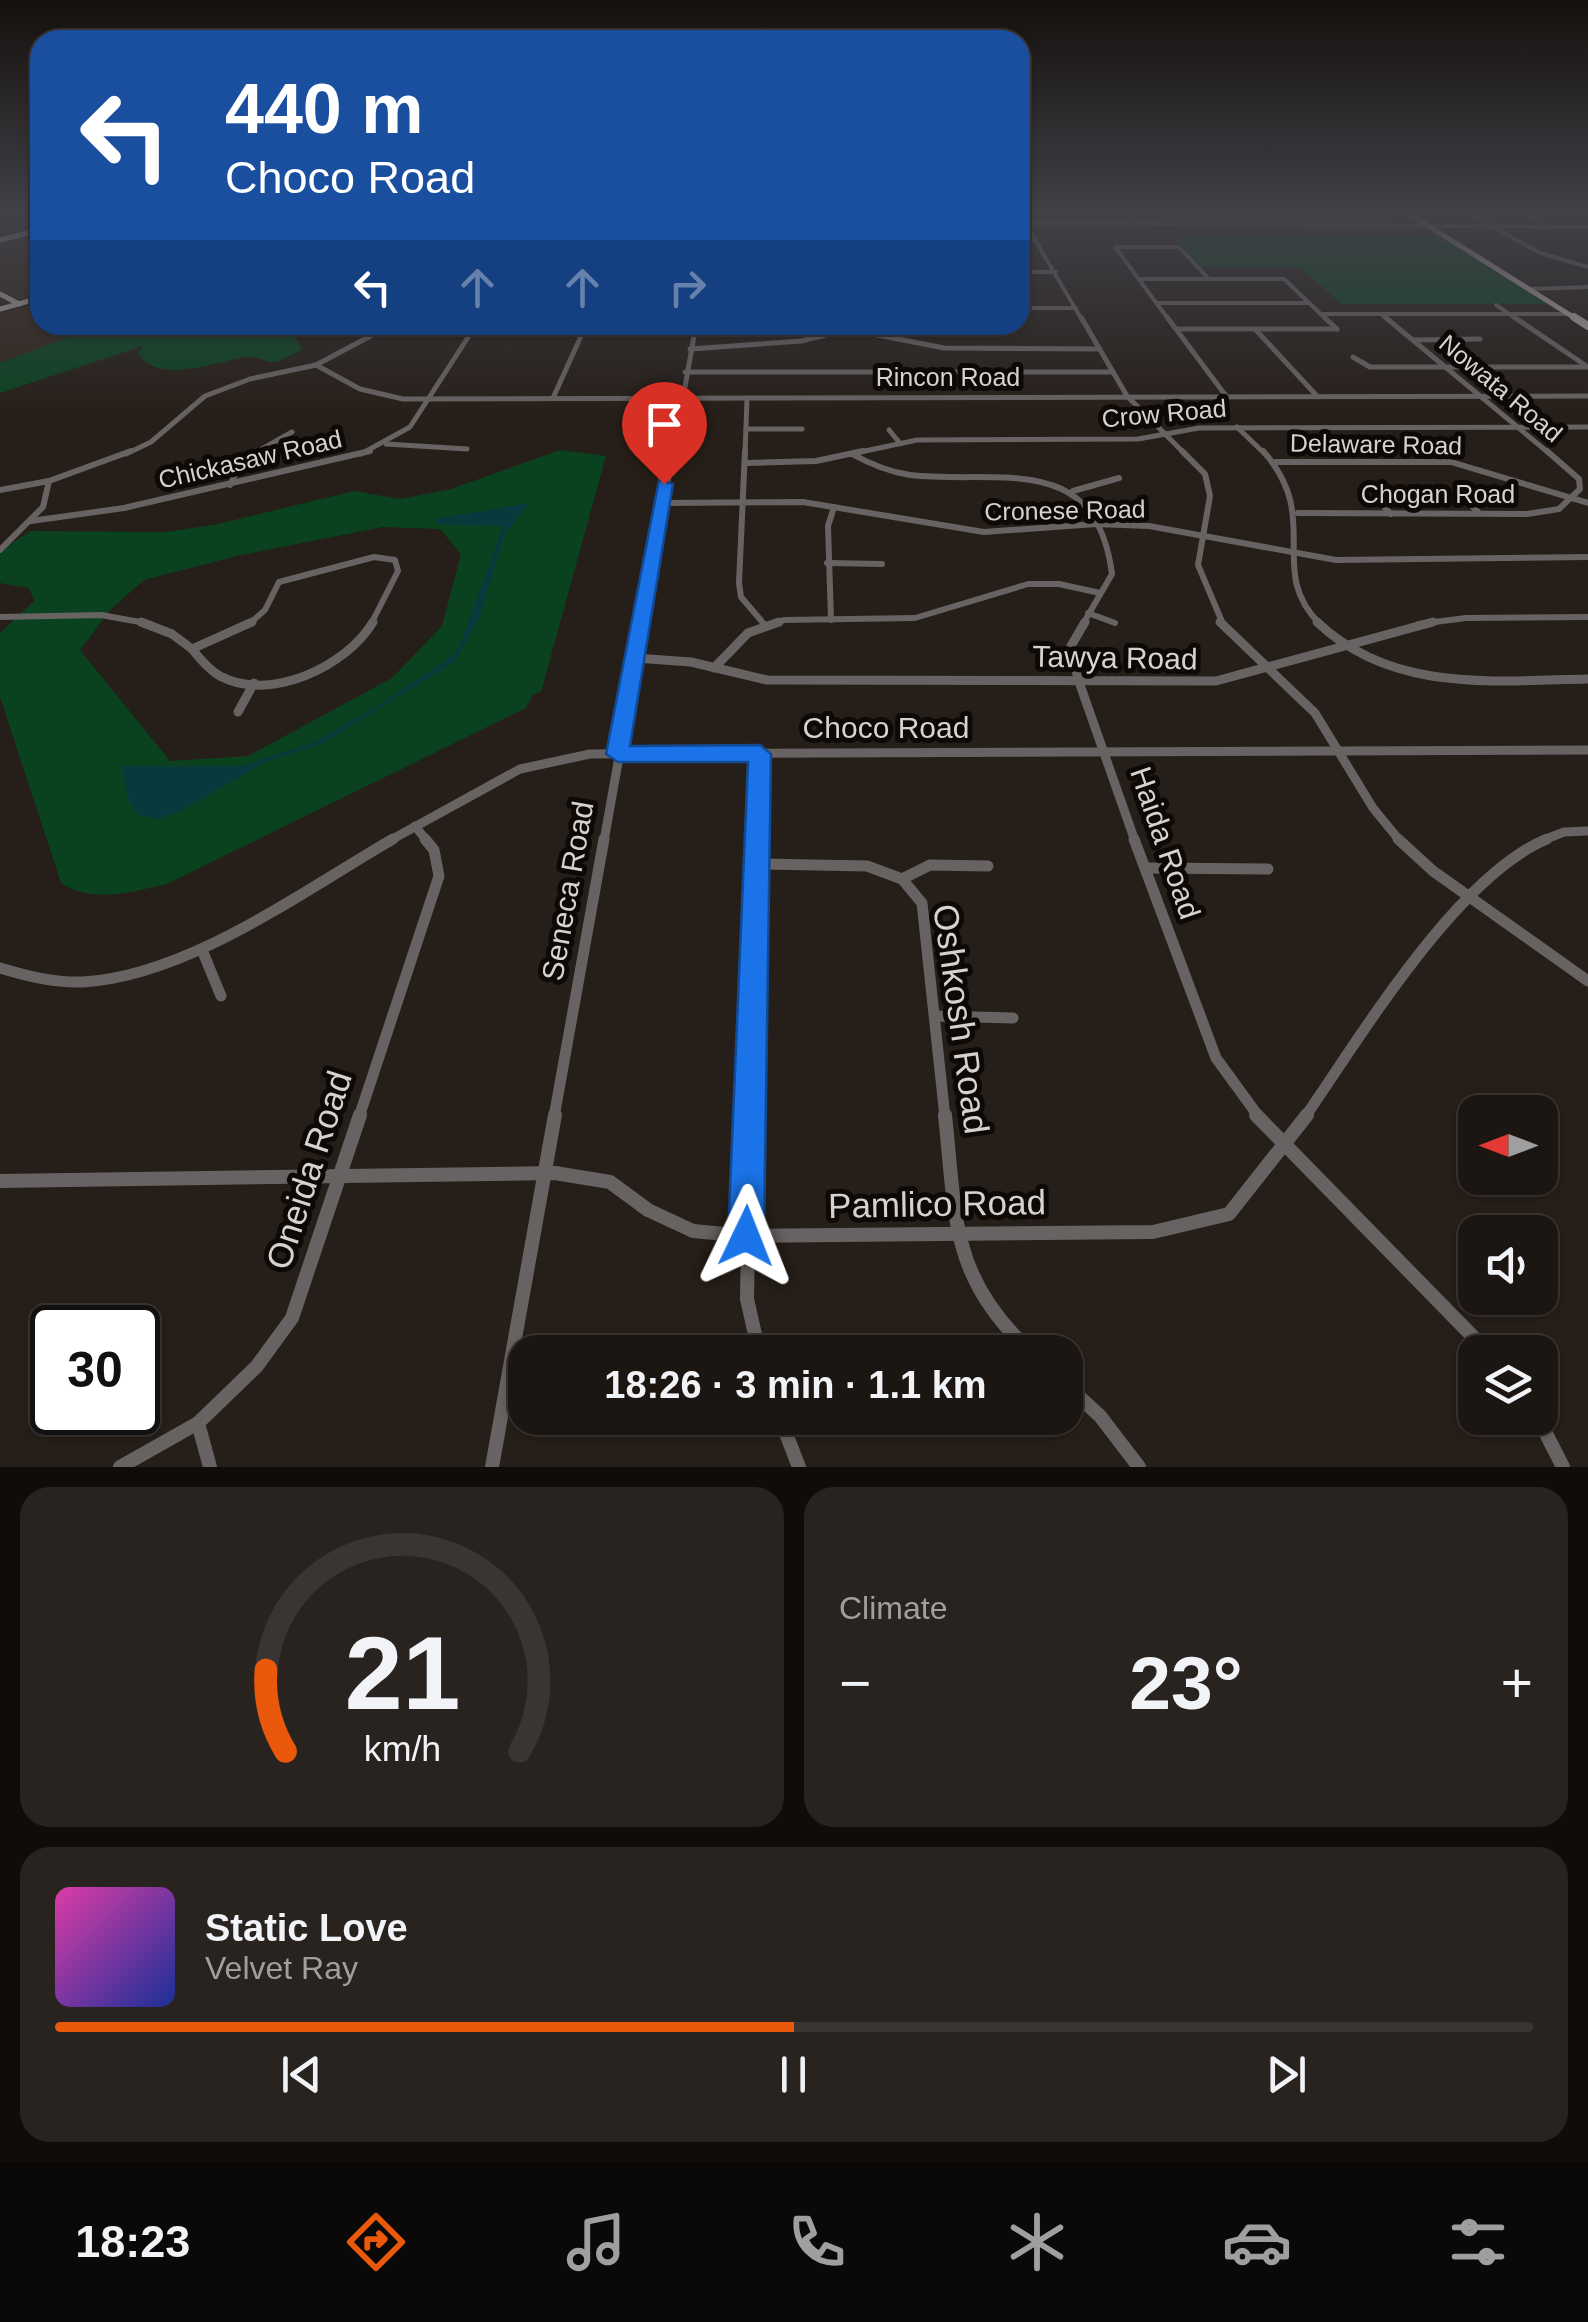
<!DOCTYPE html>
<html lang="en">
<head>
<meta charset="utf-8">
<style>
	:root { --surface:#1c1612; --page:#292320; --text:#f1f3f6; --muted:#a09f9f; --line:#3a3532; --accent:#ea580c }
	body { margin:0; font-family:Arial,sans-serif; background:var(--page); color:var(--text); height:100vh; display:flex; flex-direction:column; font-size:38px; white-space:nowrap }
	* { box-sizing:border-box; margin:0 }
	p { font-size:32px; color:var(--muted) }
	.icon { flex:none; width:55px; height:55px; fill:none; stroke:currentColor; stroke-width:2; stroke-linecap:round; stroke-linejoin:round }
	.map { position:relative; height:1467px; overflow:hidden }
	.side { display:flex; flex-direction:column; gap:20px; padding:20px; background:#0f0c0a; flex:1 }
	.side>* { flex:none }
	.guide { position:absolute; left:30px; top:30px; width:1000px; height:305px; border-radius:30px; box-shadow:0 2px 8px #0004,0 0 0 2px var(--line); background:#1a4fa0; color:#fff; overflow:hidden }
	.needle { width:65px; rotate:270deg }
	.buttons { position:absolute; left:1458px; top:1095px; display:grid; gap:20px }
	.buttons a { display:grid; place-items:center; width:100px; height:100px; border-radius:20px; background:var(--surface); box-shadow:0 2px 8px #0004,0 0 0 2px var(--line); font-size:50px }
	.speed { position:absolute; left:30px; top:1305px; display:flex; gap:20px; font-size:50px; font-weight:700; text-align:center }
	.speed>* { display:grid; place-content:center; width:130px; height:130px; border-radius:50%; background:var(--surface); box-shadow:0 2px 8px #0004,0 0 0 2px var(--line); line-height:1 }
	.speed .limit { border:5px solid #111; border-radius:15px; background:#fff; color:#111 }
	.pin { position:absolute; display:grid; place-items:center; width:85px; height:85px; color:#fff; margin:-102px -42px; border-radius:50% 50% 50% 0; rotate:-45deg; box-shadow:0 0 10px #0007 }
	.pin .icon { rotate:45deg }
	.me { position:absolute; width:110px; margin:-55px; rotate:2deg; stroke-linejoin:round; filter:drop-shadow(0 0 8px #0008) }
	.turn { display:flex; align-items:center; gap:35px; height:210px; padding:0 30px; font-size:45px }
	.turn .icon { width:130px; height:130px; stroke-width:2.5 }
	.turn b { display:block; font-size:70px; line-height:85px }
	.lanes { display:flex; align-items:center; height:95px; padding:0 30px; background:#0003; justify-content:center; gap:50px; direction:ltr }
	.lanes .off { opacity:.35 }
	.big { font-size:75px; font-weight:700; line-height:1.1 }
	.side .card { flex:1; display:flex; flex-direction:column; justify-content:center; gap:15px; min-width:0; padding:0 35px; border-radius:30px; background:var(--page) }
	.side .dial { align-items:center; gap:0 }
	.dial svg { height:260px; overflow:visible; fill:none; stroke:var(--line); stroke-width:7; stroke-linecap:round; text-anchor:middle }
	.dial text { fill:var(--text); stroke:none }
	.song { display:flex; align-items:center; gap:30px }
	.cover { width:120px; height:120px; border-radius:15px; background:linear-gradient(135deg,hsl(320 70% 55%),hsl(230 70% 35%)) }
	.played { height:10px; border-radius:5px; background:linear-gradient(90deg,var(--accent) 50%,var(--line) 50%) }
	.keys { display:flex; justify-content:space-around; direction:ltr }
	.heat { display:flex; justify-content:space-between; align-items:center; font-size:55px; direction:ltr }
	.side .tiles { flex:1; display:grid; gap:20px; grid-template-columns:1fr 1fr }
	.card:last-child { grid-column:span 2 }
	.trip { position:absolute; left:508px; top:1335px; width:575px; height:100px; border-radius:30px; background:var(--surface); box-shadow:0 2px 8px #0004,0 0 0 2px var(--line); font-weight:700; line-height:100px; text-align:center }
	.menu { display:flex; height:160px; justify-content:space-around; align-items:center; background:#0b0907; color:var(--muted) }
	.menu .icon { width:70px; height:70px }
	.menu .current { color:var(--accent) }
	.menu b { font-size:45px; color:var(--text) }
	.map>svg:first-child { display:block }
</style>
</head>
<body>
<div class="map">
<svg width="1588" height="1467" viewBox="0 0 1588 1467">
	<rect width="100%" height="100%" fill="#261e18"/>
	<g fill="#32251b">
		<polygon points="40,231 40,296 17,300 0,292 0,241"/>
		<polygon points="40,303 40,325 79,328 53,344 0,363 0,314"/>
	</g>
	<g fill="#0a4220" fill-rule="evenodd">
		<polygon points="1444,236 1549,304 1342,304 1300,268 1203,268 1173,237"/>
		<path d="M79,325H188L199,331L208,325H297L293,334L302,350L277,362C263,363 260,355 247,357C215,361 162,386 138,354L143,346L0,393V363L74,335Z"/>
		<path d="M560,450L606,456L541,692L533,694L526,708L167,884C129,892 95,904 61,883L0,697V633L35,600L28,588L0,583V551L31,531L166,532L218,524L354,491L400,499L451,489ZM383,527L440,529L461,554L442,626L392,678L248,756L170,761L80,650L111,609L144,580L237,556Z"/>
	</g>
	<polygon fill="#083a3d" points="529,503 504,535 480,616 455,661 321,744 267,761 181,811 157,819 138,815 127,796 122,766 242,766 315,742 376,707 451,657 460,645 503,526 438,524 434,519"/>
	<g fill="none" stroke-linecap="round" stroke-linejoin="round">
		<g stroke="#686363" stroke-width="4">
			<polyline points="1128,213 1141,223"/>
			<polyline points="1468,213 1540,253 1588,267"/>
			<polyline points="1527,213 1545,225"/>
			<polyline points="1020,214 1082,320"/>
			<polyline points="1028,223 1588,227"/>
			<polyline points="1020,241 1037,241"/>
			<polyline points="1115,247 1169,320"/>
			<polyline points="1115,247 1179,247 1208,278"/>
			<polyline points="1020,272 1056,272"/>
			<polyline points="1138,279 1284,279 1327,320"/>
			<polyline points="1530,289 1588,287"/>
			<polyline points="1156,303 1309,303"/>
			<polyline points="1496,305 1518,320"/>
			<polyline points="1020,308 1076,308"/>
			<polyline points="1322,314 1569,314"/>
			<polyline points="1381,314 1388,320"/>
		</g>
		<g stroke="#686363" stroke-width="5">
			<polyline points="1081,317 1127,396 1185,454"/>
			<polyline points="1167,317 1226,396"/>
			<polyline points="1324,317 1337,329"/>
			<polyline points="1385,317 1550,454"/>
			<polyline points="1514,317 1585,365"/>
			<polyline points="1176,329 1337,329"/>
			<polyline points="1255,329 1317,396"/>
			<polyline points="852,330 944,348 1100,349"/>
			<polyline points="1413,340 1480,339"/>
			<polyline points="690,349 801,341 867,325"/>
			<polyline points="1353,357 1370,367 1588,367"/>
			<polyline points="316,365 360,389 403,399 1588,396"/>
			<polyline points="685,372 1113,372"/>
			<polyline points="553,398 586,325"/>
			<polyline points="1237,427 1265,454"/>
			<polyline points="746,429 802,429"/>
			<polyline points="889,430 899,442"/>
			<polyline points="386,444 467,449"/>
			<polyline points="126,454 151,442 205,396 250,379 316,365 391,325"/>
			<polyline points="253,454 292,432"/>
			<polyline points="361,454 410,427 476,325"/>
			<polyline points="673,454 696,325"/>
			<polyline points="745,454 747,398"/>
			<polyline points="851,454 917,440 1138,439 1199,428 1588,427"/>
		</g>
		<g stroke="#686363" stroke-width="6">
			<polyline points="745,451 739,583 741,597 764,624"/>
			<polyline points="1182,451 1205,474 1210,496 1198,565 1223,624"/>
			<path d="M1263,451C1324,519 1265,570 1320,624"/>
			<path d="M852,454C870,464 890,472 910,475C998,485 1096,449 1112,574L1083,624"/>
			<polyline points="1276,462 1451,462 1588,503"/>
			<polyline points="747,463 816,461 863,451"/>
			<polyline points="230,485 239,467 257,451"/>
			<polyline points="0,490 49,481 131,451"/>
			<polyline points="1073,491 1119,478"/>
			<polyline points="1377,499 1391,514"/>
			<polyline points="1466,500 1479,513"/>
			<polyline points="661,503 803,502 984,532 1096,524 1149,526 1336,560 1588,557"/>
			<polyline points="1298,513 1527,514 1559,509 1580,489 1579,479 1547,451"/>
			<polyline points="31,521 124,508 370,451"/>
			<polyline points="0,550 43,507 49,481"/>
			<polyline points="827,563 882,564"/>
			<polyline points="1088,613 1115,623"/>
			<polyline points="0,617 101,615 151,624"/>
			<polyline points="831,620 828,526 834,507"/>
			<polyline points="249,624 265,610 279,582 374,557 395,560 398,571 371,624"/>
			<polyline points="643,624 673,451"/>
			<polyline points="772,624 784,620 915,618 1028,584 1059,584 1100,593"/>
			<polyline points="1419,624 1466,618 1588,617"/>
		</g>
		<g stroke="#686363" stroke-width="9">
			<polyline points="141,622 172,634 192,649"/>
			<path d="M252,622L192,649C200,659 209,670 220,676C270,703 347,666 373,622"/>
			<polyline points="1085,622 1071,646 1078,679 1135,841"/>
			<polyline points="1220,622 1315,713 1373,808 1400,841"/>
			<path d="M1317,622C1392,693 1493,681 1588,679"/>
			<polyline points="635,658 691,662 767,680 1216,681 1433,622"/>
			<polyline points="714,668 748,633 779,622"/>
			<polyline points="238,712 254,683"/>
			<polyline points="415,826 427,841"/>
			<polyline points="389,841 520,769 590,754 1588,750"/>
			<polyline points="604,841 643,622"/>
			<polyline points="757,841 760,754"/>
			<polyline points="1541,841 1564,832 1588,831"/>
		</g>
		<g stroke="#686363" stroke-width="11">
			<polyline points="1134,839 1216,1058 1259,1117"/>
			<polyline points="1398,839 1433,871 1588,981"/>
			<polyline points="759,864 867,866 902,879 922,903 945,1117"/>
			<polyline points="1146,868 1268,869"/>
			<polyline points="902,879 930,865 988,866"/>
			<polyline points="202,950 221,996"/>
			<path d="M0,968C27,976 54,983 83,982C188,976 303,891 393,839"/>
			<polyline points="935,1016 1013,1018"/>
			<polyline points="359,1117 439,876 434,850 425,839"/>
			<polyline points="554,1117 604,839"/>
			<polyline points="749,1117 758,839"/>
			<path d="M1305,1117C1361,1036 1457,876 1547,839"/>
		</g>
		<g stroke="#686363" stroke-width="14">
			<polyline points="750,1115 747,1299 759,1352"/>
			<path d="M945,1115C956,1217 950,1278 1031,1352"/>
			<polyline points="1256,1115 1488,1352"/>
			<polyline points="0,1181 555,1173 610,1182 648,1210 693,1231 746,1236 1153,1232 1229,1214 1307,1115"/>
			<polyline points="1065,1384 1100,1416 1139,1467"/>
			<polyline points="780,1418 799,1467"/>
			<polyline points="1538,1418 1563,1467"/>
			<polyline points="198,1423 210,1467"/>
			<polyline points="120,1467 198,1423 257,1366 292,1318 360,1115"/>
			<polyline points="492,1467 555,1115"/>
		</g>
		<g stroke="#b2a7a7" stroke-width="5">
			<polyline points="1408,213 1578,320"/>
			<polyline points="0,240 40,230"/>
			<polyline points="0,294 19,304"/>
			<polyline points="0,309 40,298"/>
		</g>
		<polyline stroke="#b2a7a7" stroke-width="8" points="1574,317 1588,326"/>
	</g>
	<linearGradient id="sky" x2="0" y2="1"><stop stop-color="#15100d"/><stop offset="0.51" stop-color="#414148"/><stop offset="1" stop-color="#414148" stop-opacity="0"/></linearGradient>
	<rect width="1588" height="418" fill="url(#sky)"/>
	<polygon fill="#1a73e8" stroke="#114b97" stroke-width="2.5" points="659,480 673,484 630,746 760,745 771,754 764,1236 758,1248 746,1254 734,1248 728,1236 748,762 618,762 606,754"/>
	<g text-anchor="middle" stroke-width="10" stroke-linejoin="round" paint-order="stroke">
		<g font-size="25" fill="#d7d2ce" stroke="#0c0907">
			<text x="948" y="386">Rincon Road</text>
			<text transform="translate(1501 388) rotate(40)" y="9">Nowata Road</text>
			<text transform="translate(1164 413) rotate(-5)" y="9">Crow Road</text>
			<text transform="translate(1376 444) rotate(1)" y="9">Delaware Road</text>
			<text transform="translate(250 459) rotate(-13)" y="9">Chickasaw Road</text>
			<text x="1438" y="503">Chogan Road</text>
			<text transform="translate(1065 510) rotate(-1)" y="9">Cronese Road</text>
		</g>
		<g font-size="30" fill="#d7d2ce" stroke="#0c0907">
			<text transform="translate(1115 658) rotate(1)" y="10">Tawya Road</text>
			<text x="886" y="738">Choco Road</text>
			<text transform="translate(1165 843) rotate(71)" y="10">Haida Road</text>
			<text transform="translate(568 891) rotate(-80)" y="10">Seneca Road</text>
		</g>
		<g font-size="35" fill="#d7d2ce" stroke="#0c0907">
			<text transform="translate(961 1019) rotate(82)" y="12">Oshkosh Road</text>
			<text transform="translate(309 1170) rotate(-72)" y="12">Oneida Road</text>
			<text transform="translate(937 1204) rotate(-1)" y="12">Pamlico Road</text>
		</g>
	</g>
</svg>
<div class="buttons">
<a><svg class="needle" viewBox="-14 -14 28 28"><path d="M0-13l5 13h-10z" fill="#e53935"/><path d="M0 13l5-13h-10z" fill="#a09f9f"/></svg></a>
<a><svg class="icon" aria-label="sound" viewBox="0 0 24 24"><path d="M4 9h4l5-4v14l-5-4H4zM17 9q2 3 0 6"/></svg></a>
<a><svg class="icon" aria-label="layers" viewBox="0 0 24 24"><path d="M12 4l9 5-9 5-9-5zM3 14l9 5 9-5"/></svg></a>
</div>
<div class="speed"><div class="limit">30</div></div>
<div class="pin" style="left:664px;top:484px;background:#d93025"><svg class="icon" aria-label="arrive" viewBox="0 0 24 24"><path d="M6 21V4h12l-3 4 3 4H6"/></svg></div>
<svg class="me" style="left:746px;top:1236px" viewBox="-20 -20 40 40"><path d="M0-17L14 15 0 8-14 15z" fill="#1a73e8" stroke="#fff" stroke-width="4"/></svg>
<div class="trip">18:26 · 3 min · 1.1 km</div>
<div class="guide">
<div class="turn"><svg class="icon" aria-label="left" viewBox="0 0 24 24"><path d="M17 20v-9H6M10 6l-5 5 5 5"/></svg><div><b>440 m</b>Choco Road</div></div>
<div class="lanes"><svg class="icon" aria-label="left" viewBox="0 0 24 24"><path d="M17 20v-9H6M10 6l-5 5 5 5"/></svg><svg class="icon off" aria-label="ahead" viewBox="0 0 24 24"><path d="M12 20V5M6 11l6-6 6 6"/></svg><svg class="icon off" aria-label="ahead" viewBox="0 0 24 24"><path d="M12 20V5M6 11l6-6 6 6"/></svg><svg class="icon off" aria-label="right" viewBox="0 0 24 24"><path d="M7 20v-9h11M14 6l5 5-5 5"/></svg></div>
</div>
</div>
<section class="side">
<div class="tiles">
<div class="card dial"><svg viewBox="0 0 100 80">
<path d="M14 69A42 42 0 1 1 86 69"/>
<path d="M14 69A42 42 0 0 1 8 44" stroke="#ea580c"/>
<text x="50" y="56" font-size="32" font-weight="700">21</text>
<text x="50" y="72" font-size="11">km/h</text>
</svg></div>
<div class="card"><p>Climate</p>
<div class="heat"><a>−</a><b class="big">23°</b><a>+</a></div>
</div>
<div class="card">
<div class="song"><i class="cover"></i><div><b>Static Love</b><p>Velvet Ray</p></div></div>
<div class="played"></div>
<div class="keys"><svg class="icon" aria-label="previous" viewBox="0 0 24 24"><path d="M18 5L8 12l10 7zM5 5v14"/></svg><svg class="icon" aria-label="pause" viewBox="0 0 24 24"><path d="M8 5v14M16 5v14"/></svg><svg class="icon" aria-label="next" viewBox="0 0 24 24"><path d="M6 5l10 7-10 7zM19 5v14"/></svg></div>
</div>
</div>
</section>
<nav class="menu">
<b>18:23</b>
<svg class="icon current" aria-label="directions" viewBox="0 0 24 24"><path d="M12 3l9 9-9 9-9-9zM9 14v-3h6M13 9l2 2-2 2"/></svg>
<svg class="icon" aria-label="music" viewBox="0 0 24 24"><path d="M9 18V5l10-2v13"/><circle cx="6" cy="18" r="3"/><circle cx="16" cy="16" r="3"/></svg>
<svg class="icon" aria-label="phone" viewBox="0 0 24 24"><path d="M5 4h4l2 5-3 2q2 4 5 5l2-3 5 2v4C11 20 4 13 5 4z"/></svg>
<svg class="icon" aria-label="climate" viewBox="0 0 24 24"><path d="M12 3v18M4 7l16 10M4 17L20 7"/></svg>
<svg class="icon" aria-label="car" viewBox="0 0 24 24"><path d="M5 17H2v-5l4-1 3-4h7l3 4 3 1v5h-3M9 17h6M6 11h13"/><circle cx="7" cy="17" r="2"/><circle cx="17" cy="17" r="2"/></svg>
<svg class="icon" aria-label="filters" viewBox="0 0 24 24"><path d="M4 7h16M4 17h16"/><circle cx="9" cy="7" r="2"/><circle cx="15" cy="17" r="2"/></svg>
</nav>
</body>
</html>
